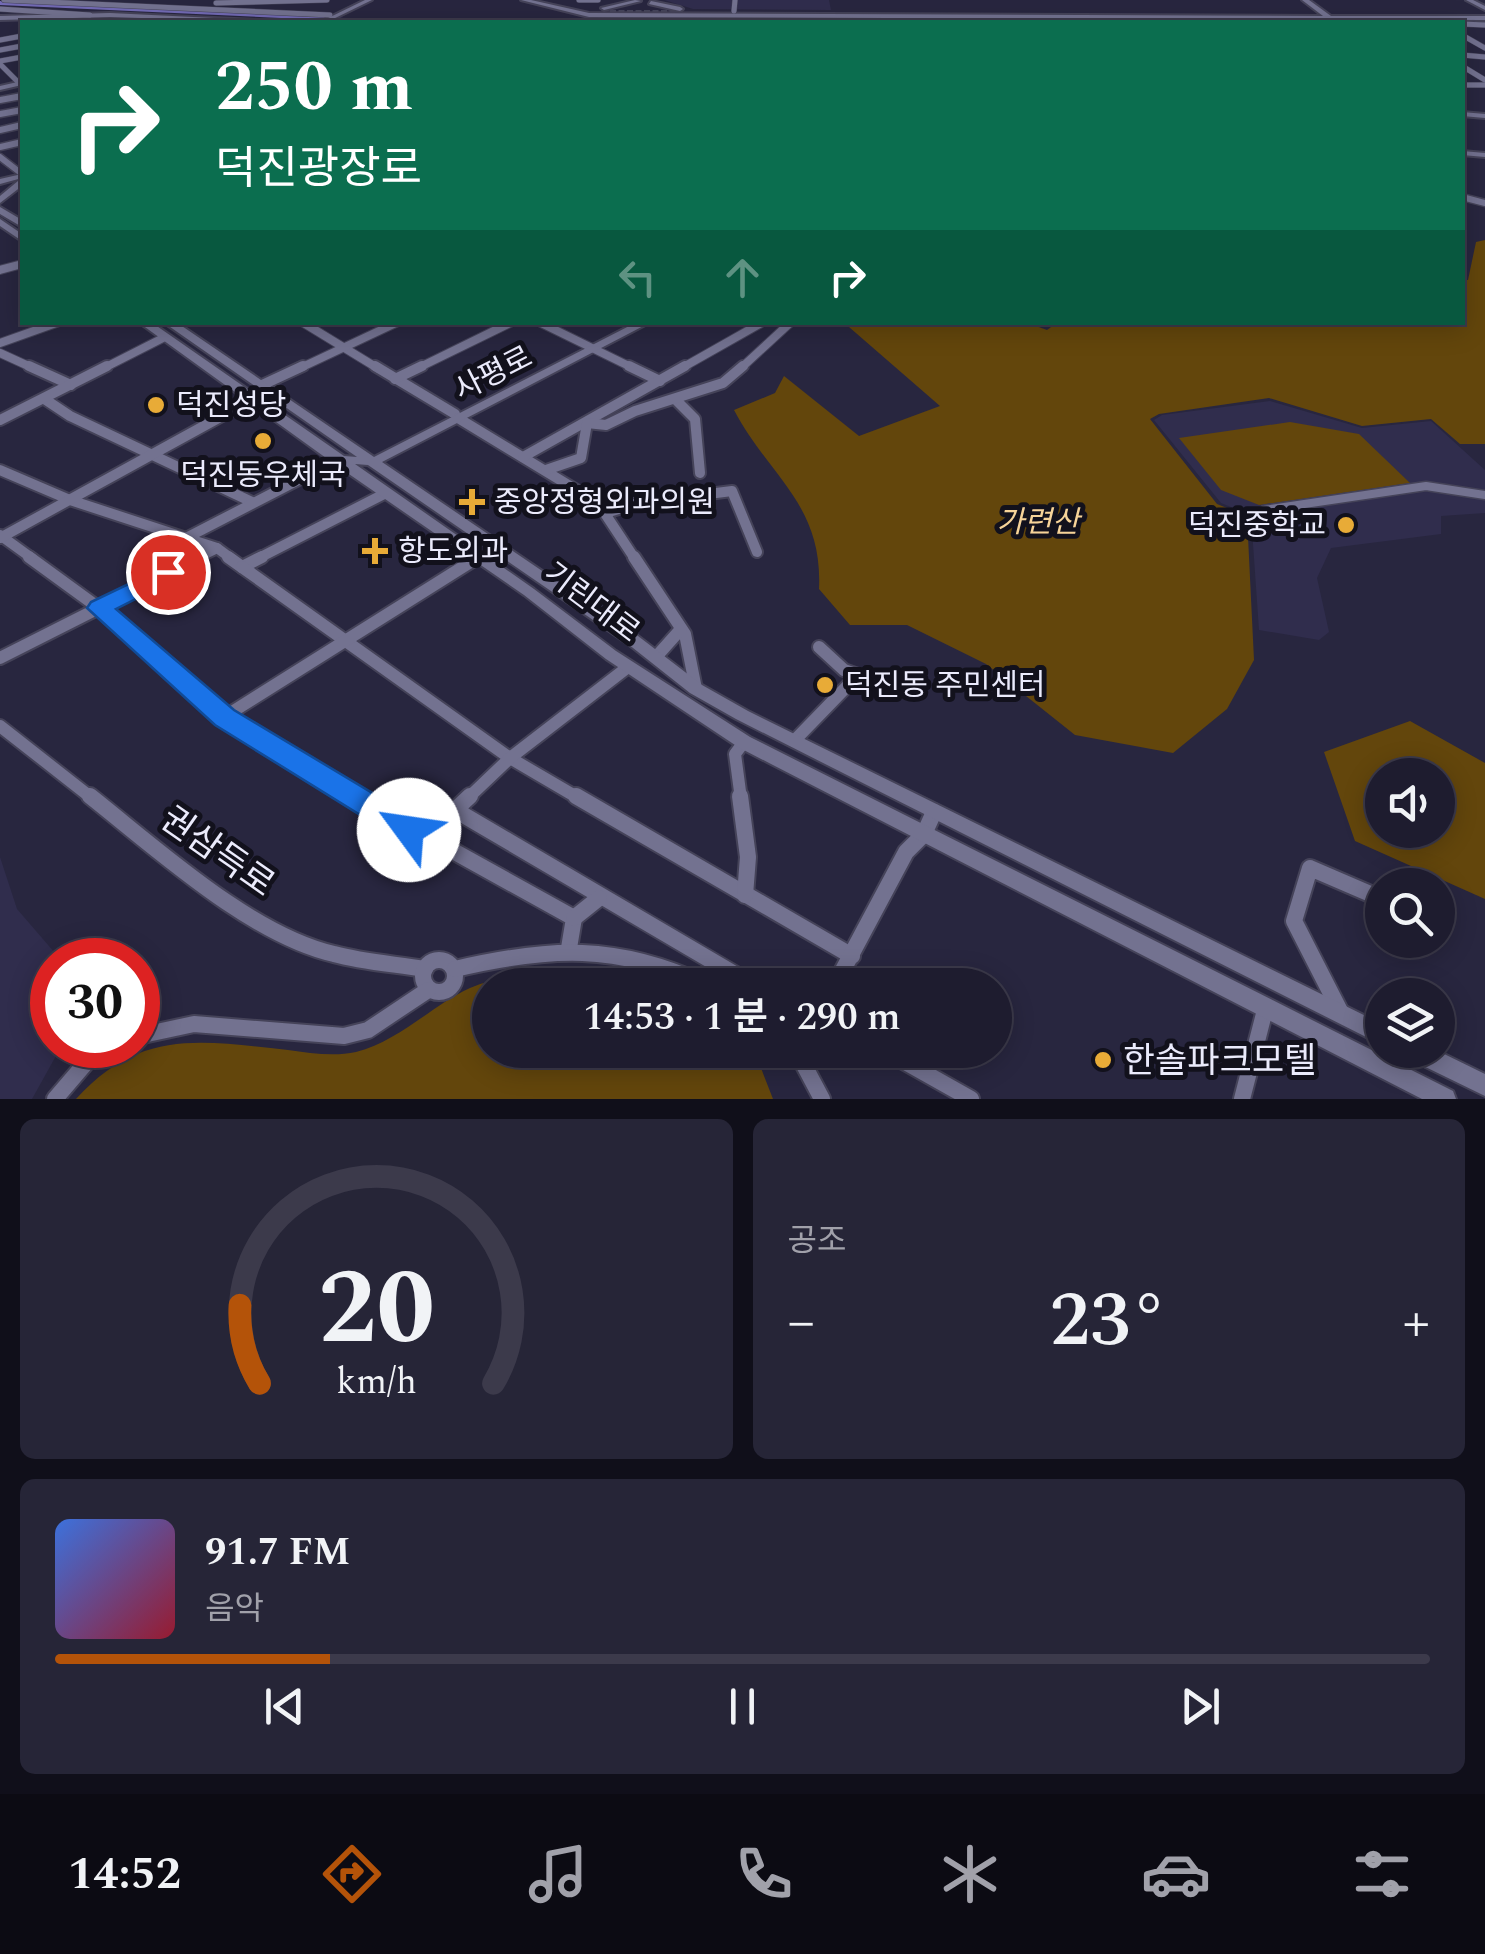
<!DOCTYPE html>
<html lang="ko">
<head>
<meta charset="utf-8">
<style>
	:root { --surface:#1e1c2f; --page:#262537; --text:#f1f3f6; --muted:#a1a1aa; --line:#3c3a4b; --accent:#b45309 }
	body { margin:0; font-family:Spectral,"Noto Sans KR",serif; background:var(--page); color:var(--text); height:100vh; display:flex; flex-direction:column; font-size:38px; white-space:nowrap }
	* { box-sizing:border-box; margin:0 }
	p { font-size:32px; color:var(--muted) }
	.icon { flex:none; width:55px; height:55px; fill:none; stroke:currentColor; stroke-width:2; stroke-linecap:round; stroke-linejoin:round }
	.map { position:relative; height:1099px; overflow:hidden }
	.drawer { display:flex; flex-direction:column; gap:20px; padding:20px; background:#100f1a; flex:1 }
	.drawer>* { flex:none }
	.guide { position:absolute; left:20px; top:20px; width:1445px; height:305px; border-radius:0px; box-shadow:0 5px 25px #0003,0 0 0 2px var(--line); background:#0b6e4f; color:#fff; overflow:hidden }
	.controls { position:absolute; left:1365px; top:758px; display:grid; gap:20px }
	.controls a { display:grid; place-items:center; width:90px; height:90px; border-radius:50%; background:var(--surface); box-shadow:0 5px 25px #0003,0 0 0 2px var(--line); font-size:50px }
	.speed { position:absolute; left:30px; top:938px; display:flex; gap:20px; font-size:50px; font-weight:700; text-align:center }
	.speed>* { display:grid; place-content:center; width:130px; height:130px; border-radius:50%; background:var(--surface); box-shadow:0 5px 25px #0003,0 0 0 2px var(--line); line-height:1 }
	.speed .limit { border:15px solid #d22; background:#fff; color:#111 }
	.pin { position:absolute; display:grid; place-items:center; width:85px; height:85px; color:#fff; margin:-42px; border:5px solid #fff; border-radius:50%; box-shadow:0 2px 10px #0007 }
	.me { position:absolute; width:110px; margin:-55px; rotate:301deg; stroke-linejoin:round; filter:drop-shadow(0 0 8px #0008) }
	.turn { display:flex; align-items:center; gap:35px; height:210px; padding:0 30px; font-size:45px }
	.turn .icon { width:130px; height:130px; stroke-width:2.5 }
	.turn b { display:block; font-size:70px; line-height:85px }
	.lanes { display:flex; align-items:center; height:95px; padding:0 30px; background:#0003; justify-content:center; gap:50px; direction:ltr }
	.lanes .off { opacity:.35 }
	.big { font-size:75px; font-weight:600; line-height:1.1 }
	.drawer .tile { flex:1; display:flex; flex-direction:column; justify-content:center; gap:15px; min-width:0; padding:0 35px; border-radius:15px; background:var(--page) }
	.drawer .dial { align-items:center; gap:0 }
	.dial svg { height:260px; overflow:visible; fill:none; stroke:var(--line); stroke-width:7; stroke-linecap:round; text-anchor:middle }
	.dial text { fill:var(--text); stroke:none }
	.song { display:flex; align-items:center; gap:30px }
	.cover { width:120px; height:120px; border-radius:15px; background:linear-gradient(135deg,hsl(220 70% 55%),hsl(350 70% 35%)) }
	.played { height:10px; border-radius:5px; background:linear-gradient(90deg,var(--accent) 20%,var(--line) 20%) }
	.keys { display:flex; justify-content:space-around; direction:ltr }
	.heat { display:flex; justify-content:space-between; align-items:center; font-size:55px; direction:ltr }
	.drawer .tiles { flex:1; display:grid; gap:20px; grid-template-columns:1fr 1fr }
	.tile:last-child { grid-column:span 2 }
	.trip { position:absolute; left:472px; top:968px; width:540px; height:100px; border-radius:50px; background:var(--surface); box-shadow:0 5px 25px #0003,0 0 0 2px var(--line); font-weight:600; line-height:100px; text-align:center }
	.tabs { display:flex; height:160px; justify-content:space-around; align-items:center; background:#0c0b13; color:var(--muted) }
	.tabs .icon { width:70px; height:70px }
	.tabs .selected { color:var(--accent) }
	.tabs b { font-size:45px; color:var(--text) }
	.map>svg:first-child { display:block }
</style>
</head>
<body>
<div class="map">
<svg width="1485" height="1099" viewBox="0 0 1485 1099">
	<rect width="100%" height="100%" fill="#28263f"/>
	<g fill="#302d4d">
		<polygon points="664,0 829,0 831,10 693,9"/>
		<polygon points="1270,401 1362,428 1431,421 1485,470 1485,513 1441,516 1441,534 1331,548 1317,578 1329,632 1319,640 1259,630 1251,515 1221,503 1154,420 1162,415"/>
		<polygon points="0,857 17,909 61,960 52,960 52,1045 62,1045 32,1099 0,1099"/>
	</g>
	<g fill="#63460c" fill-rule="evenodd">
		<path d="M1485,240V444H1460L1431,419L1362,426L1269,398L1159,414L1150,419L1217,504L1247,516L1254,660L1227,709L1173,753L1075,735L986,664L907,625H850L819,589C823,504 770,478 734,410L775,393L784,376L859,436L940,406L849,327L857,323L1025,322L1047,330L1058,322H1462L1463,280H1468L1476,242Z"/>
		<polygon points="1290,422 1359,434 1410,483 1259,505 1221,490 1179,438"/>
		<path d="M1410,721L1485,763V899L1355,841L1324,752ZM1382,775H1438V830H1382Z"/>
		<path d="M544,970L597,974L642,985H490V1050H749L759,1063L773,1099H76C141,1028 201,1041 288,1050C310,1053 334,1057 356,1052C399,1041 431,1006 470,988C493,978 519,974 544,970Z"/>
	</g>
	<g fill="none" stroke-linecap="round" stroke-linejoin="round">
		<polygon fill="#726ab4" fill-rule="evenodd" points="0,1 363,19 367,22 0,5"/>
		<polyline stroke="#45445b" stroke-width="6" stroke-dasharray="6 2.5" stroke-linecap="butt" points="610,13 676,13"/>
		<defs>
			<polyline id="pedestrian" points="1264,510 1426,486 1485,495"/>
			<g id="minor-far5">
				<polyline points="4,0 330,15"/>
				<polyline points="579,0 598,0"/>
				<polyline points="216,3 327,0"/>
				<polyline points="0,9 90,15"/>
				<polyline points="734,11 735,0"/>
				<polyline points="1462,24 1485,25"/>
				<polyline points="1462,35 1485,48"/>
				<polyline points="0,40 22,36"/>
				<polyline points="0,50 22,46"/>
				<polyline points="1462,55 1485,57"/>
				<polyline points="0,61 22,57"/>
				<polyline points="0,64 22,86"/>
				<polyline points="1462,66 1485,80"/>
				<polyline points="1462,85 1485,85"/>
				<polyline points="17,97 22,96"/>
			</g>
			<g id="minor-far4">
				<polyline points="0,100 22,96"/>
				<polyline points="0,114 22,110"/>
				<polyline points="0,130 22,125"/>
				<polyline points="0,147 22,142"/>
				<polyline points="0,157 22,174"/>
				<polyline points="1462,197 1485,203"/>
			</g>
			<g id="minor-far3">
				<polyline points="0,270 22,264"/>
				<polyline points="302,322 379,369"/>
				<polyline points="539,322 635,369"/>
				<polyline points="0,343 59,322"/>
				<polyline points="0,353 35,369"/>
				<polyline points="102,369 163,338"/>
				<polyline points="298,369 398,322"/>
				<polyline points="416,369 512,322"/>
				<polyline points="680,369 763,322"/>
				<polyline points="740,369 791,322"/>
			</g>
			<g id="minor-far2">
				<polyline points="29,366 71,385"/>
				<polyline points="375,366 455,414"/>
				<polyline points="629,366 660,381"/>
				<polyline points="395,379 422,366"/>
				<polyline points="260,386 303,366"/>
				<polyline points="675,399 695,419 700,473"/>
				<polyline points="46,400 70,416 252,502"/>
				<polyline points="458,418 598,503 635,559"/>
				<polyline points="0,420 107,366"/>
				<polyline points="523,457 685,366"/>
				<polyline points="0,470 70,500 186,538"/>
				<polyline points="546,470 581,458 587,423 606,425 635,411 723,383 743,366"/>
				<polyline points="606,513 637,503 732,491 757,552"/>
				<polyline points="0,535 33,559"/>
				<polyline points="0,538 253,399"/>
				<polyline points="217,548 232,559"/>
				<polyline points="195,559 217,548 186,538 337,460"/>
				<polyline points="257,559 384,494"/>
			</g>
			<g id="minor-far1">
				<polyline points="29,557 99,608 224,717 358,799"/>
				<polyline points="228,557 242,567 262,557"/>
				<polyline points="634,557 685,634 696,689"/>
				<polyline points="242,567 510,758 580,799"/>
				<polyline points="656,657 681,629"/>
				<polyline points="0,658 200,557"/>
				<polyline points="224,717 477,558"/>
				<polyline points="0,726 93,799"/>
				<polyline points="794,741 858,675 844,670 819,647"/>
				<polyline points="467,799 510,758 628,667"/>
				<polyline points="741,799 735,754 744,742"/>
			</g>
			<g id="minor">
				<path d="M90,796C157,849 251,935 334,954C363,962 395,964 425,969"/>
				<polyline points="354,796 574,918 569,948"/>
				<polyline points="470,796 455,810 753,985"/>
				<polyline points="576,796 852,956"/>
				<polyline points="740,796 748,857 745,895"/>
				<polyline points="574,918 599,898"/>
				<circle cx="439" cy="976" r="16"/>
				<path d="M455,969C549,947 617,943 706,985"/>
				<polyline points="835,985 906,852 924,834 934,812"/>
				<polyline points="1340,1011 1294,921 1310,868 1382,899"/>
				<polyline points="138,1036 194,1024 344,1036 368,1030 428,990"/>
				<polyline points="796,1050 822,1099"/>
				<polyline points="884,1050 971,1099"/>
				<polyline points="55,1099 90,1058 111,1045"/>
				<polyline points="1242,1099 1265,1010"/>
			</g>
			<g id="tertiary">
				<polygon points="365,0 372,0 327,22 320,22"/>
				<polygon points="521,0 531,0 589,13 1323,16 1302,0 1309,0 1331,16 1485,16 1485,20 589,17"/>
				<polygon points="635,0 641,1 604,10 601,8"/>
				<polygon points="1466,0 1473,0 1485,6 1485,10"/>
				<polygon points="651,1 680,7 683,9 680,11 649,4"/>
				<polygon points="110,13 257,20 260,22 110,17 0,20 0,16"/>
				<polygon points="22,81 22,85 0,90 0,86"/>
				<polygon points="1462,112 1485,114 1485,118 1462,116"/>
				<polygon points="1462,151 1485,153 1485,157 1462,155"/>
				<polygon points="22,174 22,178 0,184 0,179"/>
				<polygon points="18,181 22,181 22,186 0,203 0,196"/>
				<polygon points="0,207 22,220 22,227 0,214"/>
				<polygon points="0,219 22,234 22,241 0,226"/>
				<polygon points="138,322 151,322 344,456 357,457 163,322 176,322 374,457 637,322 651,322 382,462 638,636 702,685 748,711 1382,1024 1382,1045 736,719 690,693 628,644 368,465 355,464 534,589 616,651 750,737 1453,1091 1456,1099 1422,1099 738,747 606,659 524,595 333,463"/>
				<polygon points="1402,1050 1436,1050 1485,1074 1485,1096 1405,1057"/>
			</g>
		</defs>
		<use href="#pedestrian" stroke="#454359" stroke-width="11"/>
		<use href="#minor-far5" stroke="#454359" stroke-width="6"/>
		<use href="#minor-far4" stroke="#454359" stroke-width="9"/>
		<use href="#minor-far3" stroke="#454359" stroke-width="10"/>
		<use href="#minor-far2" stroke="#454359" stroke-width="14"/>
		<use href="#minor-far1" stroke="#454359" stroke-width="16"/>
		<use href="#minor" stroke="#454359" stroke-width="20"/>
		<use href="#tertiary" stroke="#454359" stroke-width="4"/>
		<use href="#pedestrian" stroke="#737290" stroke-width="8"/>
		<use href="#minor-far5" stroke="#737290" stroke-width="5"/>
		<use href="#minor-far4" stroke="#737290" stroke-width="6"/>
		<use href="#minor-far3" stroke="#737290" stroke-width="8"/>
		<use href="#minor-far2" stroke="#737290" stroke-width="10"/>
		<use href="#minor-far1" stroke="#737290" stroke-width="12"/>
		<use href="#minor" stroke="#737290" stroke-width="16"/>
		<use href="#tertiary" fill="#737290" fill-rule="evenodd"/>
	</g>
	<polygon fill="#1a73e8" stroke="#114b97" stroke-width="2.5" points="168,565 177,567 180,572 177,578 116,609 234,710 419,821 424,830 419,839 409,842 399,839 215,725 87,608 91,602"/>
	<g fill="#e8ab37" stroke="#12111c" stroke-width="4">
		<circle cx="156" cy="405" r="10"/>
		<circle cx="263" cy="441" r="10"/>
		<path d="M467 487h10v10h10v10h-10v10h-10v-10h-10v-10h10z"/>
		<circle cx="1346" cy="525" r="10"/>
		<path d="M370 536h10v10h10v10h-10v10h-10v-10h-10v-10h10z"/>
		<circle cx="825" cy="685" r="10"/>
		<circle cx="1103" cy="1060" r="10"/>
	</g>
	<g text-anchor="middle" stroke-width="10" stroke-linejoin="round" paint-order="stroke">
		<g font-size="30" fill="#ebebfc" stroke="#12111c">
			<text transform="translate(493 373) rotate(-27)" y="10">사평로</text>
			<text transform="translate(592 602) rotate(37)" y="10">기린대로</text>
		</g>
		<g font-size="30" fill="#ebebfc" stroke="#12111c" text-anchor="start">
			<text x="176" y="415">덕진성당</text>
			<text x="263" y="485" text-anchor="middle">덕진동우체국</text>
			<text x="494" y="512">중앙정형외과의원</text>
			<text x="1326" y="535" text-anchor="end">덕진중학교</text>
			<text x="398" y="561">항도외과</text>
			<text x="845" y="695">덕진동 주민센터</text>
		</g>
		<g font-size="30" font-style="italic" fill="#f7d499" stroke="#12111c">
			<text x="1038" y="532">가련산</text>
		</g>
		<g font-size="35" fill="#ebebfc" stroke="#12111c">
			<text transform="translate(218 851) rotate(35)" y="12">권삼득로</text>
		</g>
		<g font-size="35" fill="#ebebfc" stroke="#12111c" text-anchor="start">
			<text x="1123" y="1072">한솔파크모텔</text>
		</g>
	</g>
</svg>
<div class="controls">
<a><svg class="icon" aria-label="sound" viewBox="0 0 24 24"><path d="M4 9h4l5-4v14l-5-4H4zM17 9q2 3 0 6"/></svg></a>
<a><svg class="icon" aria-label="search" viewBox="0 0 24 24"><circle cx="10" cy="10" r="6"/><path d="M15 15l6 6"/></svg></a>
<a><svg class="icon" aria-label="layers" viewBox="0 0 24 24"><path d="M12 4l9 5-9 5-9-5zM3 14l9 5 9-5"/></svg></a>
</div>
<div class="speed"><div class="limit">30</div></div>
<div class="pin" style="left:168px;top:572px;background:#d93025"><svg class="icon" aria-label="arrive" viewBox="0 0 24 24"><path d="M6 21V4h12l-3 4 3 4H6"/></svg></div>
<svg class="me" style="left:409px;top:830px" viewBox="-20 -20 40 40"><circle r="19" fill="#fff"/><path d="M0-13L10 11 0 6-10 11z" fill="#1a73e8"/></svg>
<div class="trip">14:53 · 1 분 · 290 m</div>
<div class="guide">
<div class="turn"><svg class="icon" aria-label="right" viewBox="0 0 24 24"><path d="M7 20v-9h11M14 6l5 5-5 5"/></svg><div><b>250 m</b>덕진광장로</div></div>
<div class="lanes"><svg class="icon off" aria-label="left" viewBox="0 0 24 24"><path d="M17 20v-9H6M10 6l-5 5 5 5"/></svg><svg class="icon off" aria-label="ahead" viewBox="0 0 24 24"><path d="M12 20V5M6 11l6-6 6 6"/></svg><svg class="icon" aria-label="right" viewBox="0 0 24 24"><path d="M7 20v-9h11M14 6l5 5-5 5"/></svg></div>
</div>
</div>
<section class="drawer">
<div class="tiles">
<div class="tile dial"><svg viewBox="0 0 100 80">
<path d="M14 69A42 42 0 1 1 86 69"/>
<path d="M14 69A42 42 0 0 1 8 45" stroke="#b45309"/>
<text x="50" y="56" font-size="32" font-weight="700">20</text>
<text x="50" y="72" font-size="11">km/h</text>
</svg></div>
<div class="tile"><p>공조</p>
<div class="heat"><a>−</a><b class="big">23°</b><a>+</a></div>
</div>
<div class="tile">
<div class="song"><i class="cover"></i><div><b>91.7 FM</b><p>음악</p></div></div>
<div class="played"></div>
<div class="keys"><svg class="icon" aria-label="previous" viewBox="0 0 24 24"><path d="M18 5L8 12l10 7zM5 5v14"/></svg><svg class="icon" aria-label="pause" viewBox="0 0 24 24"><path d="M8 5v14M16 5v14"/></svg><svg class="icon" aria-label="next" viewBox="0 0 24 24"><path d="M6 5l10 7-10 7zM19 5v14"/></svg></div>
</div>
</div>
</section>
<nav class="tabs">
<b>14:52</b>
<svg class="icon selected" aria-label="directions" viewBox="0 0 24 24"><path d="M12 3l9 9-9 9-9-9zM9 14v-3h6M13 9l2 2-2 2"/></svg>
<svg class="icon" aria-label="music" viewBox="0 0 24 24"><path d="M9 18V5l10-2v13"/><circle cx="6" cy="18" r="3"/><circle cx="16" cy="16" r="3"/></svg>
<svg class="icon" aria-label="phone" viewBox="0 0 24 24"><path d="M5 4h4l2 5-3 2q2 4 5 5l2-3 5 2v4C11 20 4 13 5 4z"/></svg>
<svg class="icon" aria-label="climate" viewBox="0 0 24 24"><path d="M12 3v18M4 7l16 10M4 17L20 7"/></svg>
<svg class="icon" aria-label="car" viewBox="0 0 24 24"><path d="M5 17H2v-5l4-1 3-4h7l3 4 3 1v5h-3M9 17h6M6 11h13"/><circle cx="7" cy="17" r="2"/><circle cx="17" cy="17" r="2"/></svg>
<svg class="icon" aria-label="filters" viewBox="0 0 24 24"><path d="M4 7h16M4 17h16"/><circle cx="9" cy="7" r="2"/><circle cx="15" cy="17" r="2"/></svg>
</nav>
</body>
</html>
